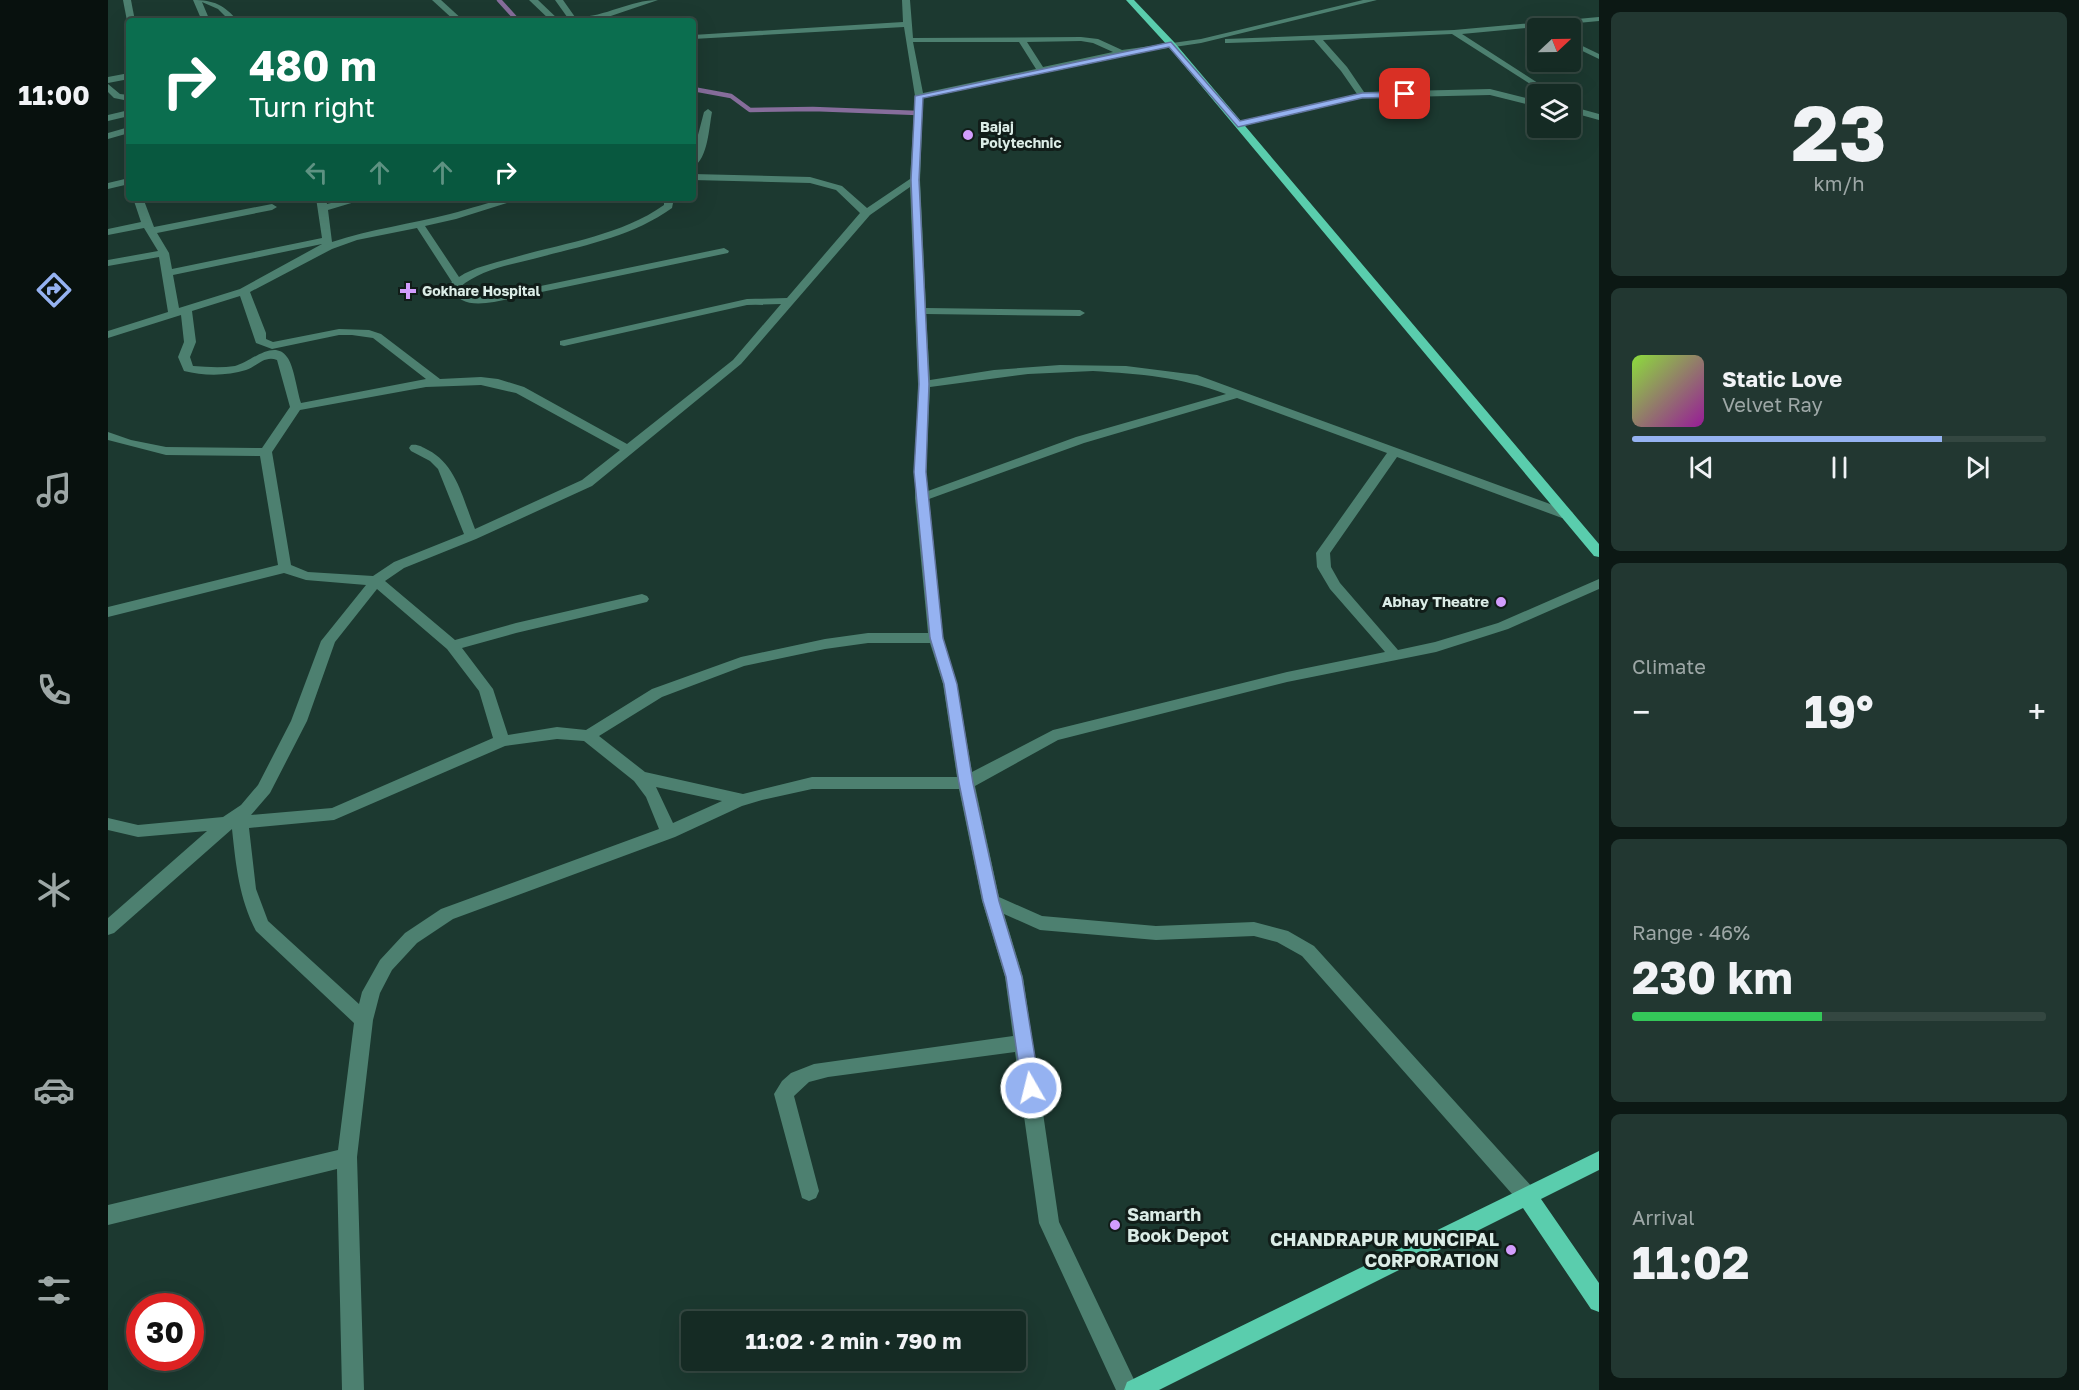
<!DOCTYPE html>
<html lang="en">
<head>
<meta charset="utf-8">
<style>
	:root { --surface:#152b24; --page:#223731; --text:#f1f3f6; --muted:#9da7a6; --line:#344741; --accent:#95b2f1 }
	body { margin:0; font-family:"Golos Text",sans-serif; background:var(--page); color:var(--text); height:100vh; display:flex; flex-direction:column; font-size:22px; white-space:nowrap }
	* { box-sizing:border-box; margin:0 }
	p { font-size:20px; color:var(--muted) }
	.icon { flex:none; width:33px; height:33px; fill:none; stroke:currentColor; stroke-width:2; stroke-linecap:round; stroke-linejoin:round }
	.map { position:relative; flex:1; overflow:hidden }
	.side { display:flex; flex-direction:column; gap:12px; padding:12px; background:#0c1814; width:480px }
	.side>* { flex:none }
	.guide { position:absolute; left:18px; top:18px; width:570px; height:183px; border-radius:6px; box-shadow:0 6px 24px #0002,0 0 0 2px var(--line); background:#0b6e4f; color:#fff; overflow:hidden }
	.needle { width:39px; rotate:68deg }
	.buttons { position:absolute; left:1419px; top:18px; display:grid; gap:12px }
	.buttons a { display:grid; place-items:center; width:54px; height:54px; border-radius:6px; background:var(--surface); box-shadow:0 6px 24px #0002,0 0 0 2px var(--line); font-size:30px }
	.speed { position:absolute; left:18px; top:1293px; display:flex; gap:12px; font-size:30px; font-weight:700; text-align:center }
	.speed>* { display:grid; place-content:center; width:78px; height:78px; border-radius:50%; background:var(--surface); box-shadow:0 6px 24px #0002,0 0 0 2px var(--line); line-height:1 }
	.speed .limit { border:9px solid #d22; background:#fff; color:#111 }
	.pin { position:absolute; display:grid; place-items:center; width:51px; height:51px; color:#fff; margin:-26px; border-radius:12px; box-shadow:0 3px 9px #0006 }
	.me { position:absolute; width:66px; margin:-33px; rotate:352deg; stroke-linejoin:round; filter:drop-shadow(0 0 4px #0008) }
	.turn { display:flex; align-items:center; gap:21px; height:126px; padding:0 24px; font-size:27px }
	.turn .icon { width:78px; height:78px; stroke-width:2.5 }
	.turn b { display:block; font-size:42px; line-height:51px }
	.lanes { display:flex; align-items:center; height:57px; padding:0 24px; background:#0003; justify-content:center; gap:30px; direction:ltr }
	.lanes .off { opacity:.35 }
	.big { font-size:45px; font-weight:700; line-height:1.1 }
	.side .widget { flex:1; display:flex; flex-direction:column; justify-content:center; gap:9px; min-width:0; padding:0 21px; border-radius:9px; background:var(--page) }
	.side .dial { align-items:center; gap:0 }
	.dial b { font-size:78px; line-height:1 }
	.song { display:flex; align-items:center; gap:18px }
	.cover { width:72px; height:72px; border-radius:9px; background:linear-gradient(135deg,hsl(90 70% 55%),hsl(300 70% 35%)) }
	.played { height:6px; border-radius:3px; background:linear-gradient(90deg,var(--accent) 75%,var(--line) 75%) }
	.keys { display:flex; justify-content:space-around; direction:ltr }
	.heat { display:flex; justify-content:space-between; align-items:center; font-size:33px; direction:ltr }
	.charge { height:9px; border-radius:4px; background:linear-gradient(90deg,#34c759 46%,var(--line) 0) }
	.trip { position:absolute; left:573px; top:1311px; width:345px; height:60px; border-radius:6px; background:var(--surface); box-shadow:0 6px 24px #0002,0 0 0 2px var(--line); font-weight:700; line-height:60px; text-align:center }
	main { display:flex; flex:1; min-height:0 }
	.tab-bar { display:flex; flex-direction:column; width:108px; justify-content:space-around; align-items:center; background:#08110e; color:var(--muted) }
	.tab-bar .icon { width:42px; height:42px }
	.tab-bar .on { color:var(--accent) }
	.tab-bar b { font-size:27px; color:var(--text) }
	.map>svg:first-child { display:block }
</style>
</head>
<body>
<main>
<nav class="tab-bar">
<b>11:00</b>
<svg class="icon on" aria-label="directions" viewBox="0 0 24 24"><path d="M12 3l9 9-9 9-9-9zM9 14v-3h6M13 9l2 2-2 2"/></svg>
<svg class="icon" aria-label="music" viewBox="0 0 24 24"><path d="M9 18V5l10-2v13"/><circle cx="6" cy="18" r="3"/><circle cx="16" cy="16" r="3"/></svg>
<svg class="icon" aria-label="phone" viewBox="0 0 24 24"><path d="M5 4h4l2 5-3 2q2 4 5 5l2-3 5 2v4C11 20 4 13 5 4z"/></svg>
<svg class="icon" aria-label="climate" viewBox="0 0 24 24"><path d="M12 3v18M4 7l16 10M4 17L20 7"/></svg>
<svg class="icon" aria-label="car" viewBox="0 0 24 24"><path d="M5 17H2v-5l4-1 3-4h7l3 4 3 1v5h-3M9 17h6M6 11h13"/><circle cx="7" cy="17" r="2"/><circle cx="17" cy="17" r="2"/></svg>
<svg class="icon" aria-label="filters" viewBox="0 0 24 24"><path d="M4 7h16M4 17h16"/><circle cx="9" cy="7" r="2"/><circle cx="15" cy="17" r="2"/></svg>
</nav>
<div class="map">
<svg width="1491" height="1390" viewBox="0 0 1491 1390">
	<rect width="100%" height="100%" fill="#1c3930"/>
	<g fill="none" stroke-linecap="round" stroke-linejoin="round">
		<g stroke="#866d9b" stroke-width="4.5">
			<polyline points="391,0 410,21"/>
			<polyline points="585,89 623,96 642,110 705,109 810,113"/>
		</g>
		<g fill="#4d8070" fill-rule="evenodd">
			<polygon points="15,0 23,0 27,21 21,23 19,21"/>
			<path d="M85,0C106,0 116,5 130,21H122L110,9L94,2L102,21H94Z"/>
			<polygon points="324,0 333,0 356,21 347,21"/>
			<polygon points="421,0 430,0 452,21 443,21"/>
			<path d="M447,0H455L467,17C496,18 521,0 550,0L488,21H462Z"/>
			<path d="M794,0H802L805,38L973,37L990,39L1014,50L1093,39L1255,0H1269L1093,43L1013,55L815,98L812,180L818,308L972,310L977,313L972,316L818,314L822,380L886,370L952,365L1018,366L1089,375L1464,512L1466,515L1464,518H1454L1289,457L1222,553L1223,567L1232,583L1290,650L1327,642L1390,623L1491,579V589L1400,629L1328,652L1179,682L950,740L867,786L891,897L934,916L1048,926L1146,922L1180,931L1206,946L1426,1189L1429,1196L1426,1203L1419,1206L1412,1203L1194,956L1169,942L1146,936L1048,940L932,930L896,914L915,977L951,1222L1031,1390H1008L931,1223L907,1052L720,1077L701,1082L686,1096L711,1191L708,1198L701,1201L694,1198L666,1094L674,1081L683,1073L706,1064L905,1036L897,977L874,901L851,789H704L654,800L634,806L567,837L345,919L309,943L284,970L272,993L265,1020L249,1157L256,1390H234L229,1169L0,1225V1205L230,1150L246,1023L148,931C131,898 128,866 124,829L6,933L0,935V918L99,831L30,837L0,830V818L30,825L115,817L133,805L150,785L183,721L213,641L258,585L198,580L176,573L0,617V607L170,565L152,456L58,455L0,440V432L23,440L58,447L154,448L182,407L169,360C157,355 149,366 138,370C119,376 96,376 76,371L70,357L76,342L73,315L0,338V331L60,312L51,257L0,266V260L50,251L36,228L0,235V229L33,222L25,198H35L46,227L164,204L169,207L164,210L49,233L61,253L64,269L214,238L208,198H218L219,204L243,198H260L220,210L224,242C263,229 303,224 342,214C367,208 390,198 415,198L348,219L317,226L351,277C366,267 387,263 404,258C455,243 512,236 556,205V198H566L564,208C524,237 473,246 425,259C400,265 372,270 352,287L361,296L380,297L616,248L621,251L620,253L386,302C367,305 350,305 341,286L344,282L309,228L249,240L224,249L142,292L158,333V339L165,342L231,329L261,330L273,334L332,379L373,377L390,379L416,387L519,444L625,360L673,304L639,305L456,346L452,345V341L639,299L679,298L752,213L728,190L702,183L585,180V174L702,177L734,186L759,208L802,179L807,96L796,27L585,39V35L795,22ZM973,41L985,43L1005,52L935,67L919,42ZM805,42H911L928,69L815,93ZM802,187L810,384L807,498L820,633H760L717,639L633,657L544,689L478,730L449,727L400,735L385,689L354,648L408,633L539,602L541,599L539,596L534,594L408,623L347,640L277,581L296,568L368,539L484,486L633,364L762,215ZM214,244L132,289L71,308L65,275ZM132,296L148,343L164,349L231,335H244L265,338L318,379L193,403C189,391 186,366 179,357C166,338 141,363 127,366C113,368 99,367 85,366L82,357L88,342L84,311ZM985,371C1032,374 1073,377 1118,394L968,437L820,491L818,472L822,387L920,374ZM373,385L408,393L512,450L474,480L367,529C355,500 349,465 320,450C314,447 310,444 303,445L301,448L303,451L322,461L330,469L356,534L286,562L265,576L200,572L183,565L164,452L192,410L318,387ZM1129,398L1279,453L1208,553L1209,567L1222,589L1277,652L1179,672L945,730L864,772L849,684L835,638L821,499L976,443ZM269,589L339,649L371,691L385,738L224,808L143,815L162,793L199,721L227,642ZM760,643H822L835,684L849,777H704L635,794L537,772L491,736L554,697L636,666L717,649ZM449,739L476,741L526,781L538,797L551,829L333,909L297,933L272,960L254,992L251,1004L160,921L148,889L141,828L226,820L397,746ZM548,787L614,801L565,823Z"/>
			<polygon points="294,17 297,17 299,21 291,21 290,19"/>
			<polygon points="1491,17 1491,21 1354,34 1447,94 1438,94 1344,34 1215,40 1239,67 1256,92 1382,89 1430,101 1430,107 1382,95 1254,98 1130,127 1126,124 1249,94 1233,71 1206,40 1120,43 1117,43 1117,39 1346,30"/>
			<polygon points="1462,40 1491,54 1491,59 1462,45"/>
			<polygon points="21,73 21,79 0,83 0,77"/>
			<polygon points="0,84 12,94 21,95 21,101 6,98 0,92"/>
			<polygon points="1462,106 1491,114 1491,120 1462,112"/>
			<path d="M600,109L604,112C601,127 600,159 585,167V154L596,112Z"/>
			<polygon points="21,110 21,116 0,121 0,115"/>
			<polygon points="21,127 21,133 0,139 0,133"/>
			<polygon points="21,178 21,184 0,189 0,183"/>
		</g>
		<g fill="#5acdad" fill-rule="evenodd">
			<polygon points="1018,0 1026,0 1066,42 1491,544 1491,557 1486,556 1060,46"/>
			<polygon points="1491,1151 1491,1170 1433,1199 1491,1283 1491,1312 1483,1309 1415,1208 1051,1390 1016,1390 1019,1382"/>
		</g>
	</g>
	<polygon fill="#95b2f1" stroke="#61749d" stroke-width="1.5" points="1063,42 1132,121 1254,93 1297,92 1301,94 1297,97 1254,98 1130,127 1061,47 815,98 811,180 821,384 818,472 835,638 849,684 865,783 891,901 914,977 932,1088 929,1093 923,1096 917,1093 914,1088 898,977 875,901 851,783 836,684 822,638 806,472 811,384 803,180 807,96"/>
	<g fill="#d29dfd" stroke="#111d19" stroke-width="2">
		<circle cx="860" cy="135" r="6"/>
		<path d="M297 282h6v6h6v6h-6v6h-6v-6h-6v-6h6z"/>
		<circle cx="1393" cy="602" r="6"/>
		<circle cx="1007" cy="1225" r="6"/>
		<circle cx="1403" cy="1250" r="6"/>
	</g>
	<g text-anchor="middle" stroke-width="6" stroke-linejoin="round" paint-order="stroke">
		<g font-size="14" font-weight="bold" fill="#dbece6" stroke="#111d19" text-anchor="start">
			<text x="872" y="132">Bajaj<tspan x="872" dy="16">Polytechnic</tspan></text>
			<text x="314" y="296">Gokhare Hospital</text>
		</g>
		<g font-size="15" font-weight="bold" fill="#dbece6" stroke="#111d19" text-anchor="end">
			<text x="1381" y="607">Abhay Theatre</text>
		</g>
		<g font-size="18" font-weight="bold" fill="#dbece6" stroke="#111d19" text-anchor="start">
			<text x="1019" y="1221">Samarth<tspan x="1019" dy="21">Book Depot</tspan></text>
			<text x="1391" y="1246" text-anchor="end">CHANDRAPUR MUNCIPAL<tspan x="1391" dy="21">CORPORATION</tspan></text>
		</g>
	</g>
</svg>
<div class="buttons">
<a><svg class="needle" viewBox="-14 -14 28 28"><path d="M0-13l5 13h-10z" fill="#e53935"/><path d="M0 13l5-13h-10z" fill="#9da7a6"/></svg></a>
<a><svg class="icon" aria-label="layers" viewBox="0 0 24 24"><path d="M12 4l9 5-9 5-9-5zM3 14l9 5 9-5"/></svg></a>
</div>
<div class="speed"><div class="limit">30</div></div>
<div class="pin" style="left:1297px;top:94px;background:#d93025"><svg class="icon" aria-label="arrive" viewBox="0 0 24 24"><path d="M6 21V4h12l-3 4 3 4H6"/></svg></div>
<svg class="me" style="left:923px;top:1088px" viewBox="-20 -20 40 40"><circle r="17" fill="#95b2f1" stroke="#fff" stroke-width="3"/><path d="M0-11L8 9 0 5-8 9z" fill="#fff"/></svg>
<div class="trip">11:02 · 2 min · 790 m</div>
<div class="guide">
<div class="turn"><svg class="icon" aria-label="right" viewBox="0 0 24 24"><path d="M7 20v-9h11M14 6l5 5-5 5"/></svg><div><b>480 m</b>Turn right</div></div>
<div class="lanes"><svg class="icon off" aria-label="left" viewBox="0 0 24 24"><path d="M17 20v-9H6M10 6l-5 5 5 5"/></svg><svg class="icon off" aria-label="ahead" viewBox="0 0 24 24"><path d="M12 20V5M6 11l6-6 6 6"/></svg><svg class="icon off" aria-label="ahead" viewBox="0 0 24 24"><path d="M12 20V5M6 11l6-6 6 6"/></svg><svg class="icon" aria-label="right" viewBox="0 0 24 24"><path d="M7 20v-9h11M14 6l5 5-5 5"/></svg></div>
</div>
</div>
<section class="side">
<div class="widget dial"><b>23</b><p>km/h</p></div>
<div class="widget">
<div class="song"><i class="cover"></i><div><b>Static Love</b><p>Velvet Ray</p></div></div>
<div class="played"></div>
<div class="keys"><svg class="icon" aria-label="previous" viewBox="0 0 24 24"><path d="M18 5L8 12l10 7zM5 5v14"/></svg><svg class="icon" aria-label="pause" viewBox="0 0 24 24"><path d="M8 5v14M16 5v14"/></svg><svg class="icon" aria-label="next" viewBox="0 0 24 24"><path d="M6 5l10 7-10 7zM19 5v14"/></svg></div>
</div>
<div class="widget"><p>Climate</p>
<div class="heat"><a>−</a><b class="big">19°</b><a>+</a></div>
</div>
<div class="widget"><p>Range · 46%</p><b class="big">230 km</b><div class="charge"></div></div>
<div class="widget"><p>Arrival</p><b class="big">11:02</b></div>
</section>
</main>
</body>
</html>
